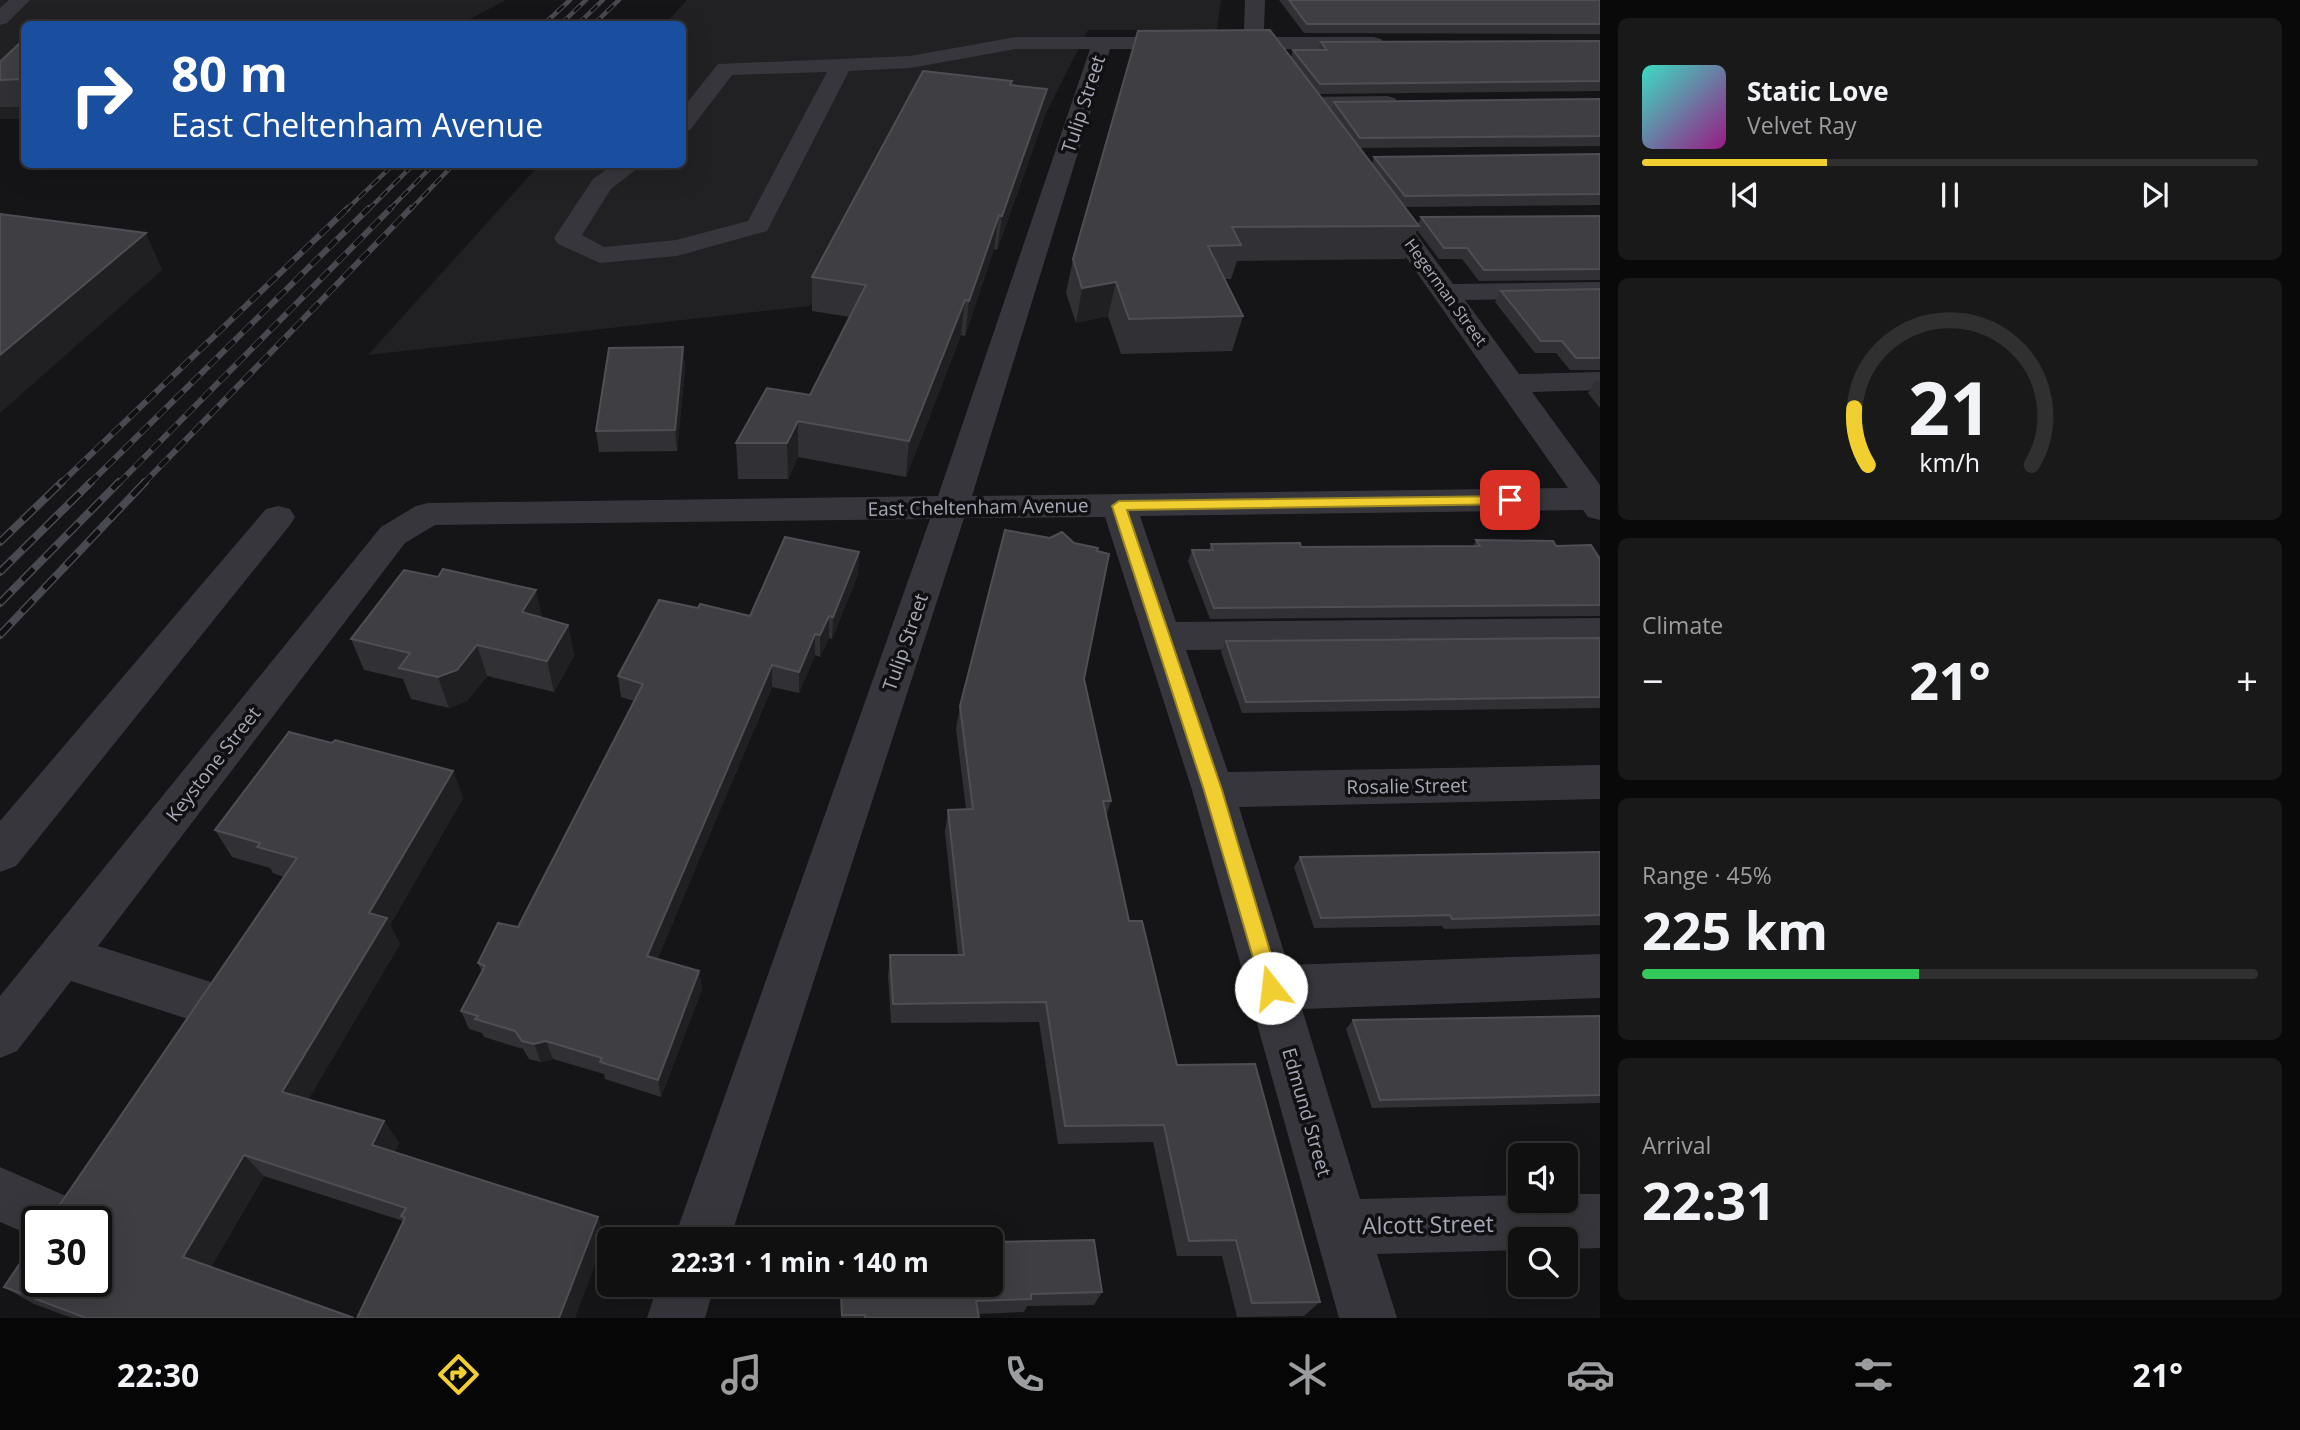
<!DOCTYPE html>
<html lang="en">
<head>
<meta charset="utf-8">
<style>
	:root { --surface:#101011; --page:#19191a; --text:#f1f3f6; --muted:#9c9d9f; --line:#303031; --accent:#f2cf31 }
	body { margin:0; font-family:"Open Sans",sans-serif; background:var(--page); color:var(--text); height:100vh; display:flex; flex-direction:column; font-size:26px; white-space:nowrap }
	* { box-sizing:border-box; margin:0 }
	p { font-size:23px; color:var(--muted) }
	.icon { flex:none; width:38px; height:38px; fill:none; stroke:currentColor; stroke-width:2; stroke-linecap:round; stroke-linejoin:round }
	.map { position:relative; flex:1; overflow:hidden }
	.side { display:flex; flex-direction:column; gap:18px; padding:18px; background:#090909; width:700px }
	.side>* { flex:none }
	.top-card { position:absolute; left:21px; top:21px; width:665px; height:147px; border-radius:10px; box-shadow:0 7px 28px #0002,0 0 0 2px var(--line); background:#1a4fa0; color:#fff; overflow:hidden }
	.fabs { position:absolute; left:1508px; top:1143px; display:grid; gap:14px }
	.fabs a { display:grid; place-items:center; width:70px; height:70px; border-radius:10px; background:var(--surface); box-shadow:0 7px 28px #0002,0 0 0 2px var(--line); font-size:35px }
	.speed { position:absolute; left:21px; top:1206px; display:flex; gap:14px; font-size:35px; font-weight:700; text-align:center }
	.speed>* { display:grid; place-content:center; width:91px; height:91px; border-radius:50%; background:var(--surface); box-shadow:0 7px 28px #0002,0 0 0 2px var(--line); line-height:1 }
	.speed .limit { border:4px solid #111; border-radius:10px; background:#fff; color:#111 }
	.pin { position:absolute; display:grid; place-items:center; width:60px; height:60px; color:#fff; margin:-30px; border-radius:14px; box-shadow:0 4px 10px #0006 }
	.me { position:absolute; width:77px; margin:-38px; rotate:344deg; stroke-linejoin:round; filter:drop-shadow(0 0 5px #0008) }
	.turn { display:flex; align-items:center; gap:24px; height:147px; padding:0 35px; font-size:32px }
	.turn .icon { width:91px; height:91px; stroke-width:2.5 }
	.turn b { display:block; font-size:49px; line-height:60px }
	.big { font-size:52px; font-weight:700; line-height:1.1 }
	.side .tile { flex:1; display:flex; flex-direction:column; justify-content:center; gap:10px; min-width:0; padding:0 24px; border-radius:10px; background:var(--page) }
	.side .dial { align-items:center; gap:0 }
	.dial svg { height:182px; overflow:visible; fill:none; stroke:var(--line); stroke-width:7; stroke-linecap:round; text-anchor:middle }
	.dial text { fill:var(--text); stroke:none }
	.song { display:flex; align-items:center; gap:21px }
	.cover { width:84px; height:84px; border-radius:10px; background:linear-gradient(135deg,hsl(170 70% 55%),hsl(310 70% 35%)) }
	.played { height:7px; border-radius:4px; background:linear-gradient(90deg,var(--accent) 30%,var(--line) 30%) }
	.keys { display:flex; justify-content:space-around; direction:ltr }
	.heat { display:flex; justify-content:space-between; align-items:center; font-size:38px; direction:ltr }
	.charge { height:10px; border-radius:5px; background:linear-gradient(90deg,#34c759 45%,var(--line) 0) }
	.trip { position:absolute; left:597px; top:1227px; width:406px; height:70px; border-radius:10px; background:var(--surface); box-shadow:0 7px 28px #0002,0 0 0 2px var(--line); font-weight:700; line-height:70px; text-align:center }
	.tab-bar { display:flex; height:112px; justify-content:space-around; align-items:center; background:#060607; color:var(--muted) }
	.tab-bar .icon { width:49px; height:49px }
	.tab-bar .selected { color:var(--accent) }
	.tab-bar b { font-size:32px; color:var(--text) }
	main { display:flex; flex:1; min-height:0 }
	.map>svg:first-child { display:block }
</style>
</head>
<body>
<main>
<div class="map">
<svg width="1600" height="1318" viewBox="0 0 1600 1318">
	<rect width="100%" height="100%" fill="#151517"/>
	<g fill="#212124">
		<polygon points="0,0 506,0 472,18 450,24 24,24 24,119 0,119"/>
		<polygon points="687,0 1221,0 1217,30 1088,30 1044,117 916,97 810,306 368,355 539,165 682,164 682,24 665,24"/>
	</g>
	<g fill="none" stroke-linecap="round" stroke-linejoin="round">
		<g fill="#36363c" fill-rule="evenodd">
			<polygon points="9,0 30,0 7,23 0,25 0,8"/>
			<polygon points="1245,0 1265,0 1264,30 1270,37 1374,37 1381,39 1384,43 1381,47 1374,49 1279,49 1288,61 1284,65 1270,65 1258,49 1110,49 972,496 1568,488 1368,203 1372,198 1381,195 1390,198 1453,284 1600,282 1600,298 1465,300 1519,374 1600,372 1600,390 1532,392 1600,485 1600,520 1588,517 1583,510 1140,516 1176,622 1600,618 1600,646 1186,650 1228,772 1600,765 1600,799 1239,807 1288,965 1600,954 1600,998 1302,1009 1360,1199 1521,1195 1521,1200 1566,1200 1566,1194 1600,1194 1600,1248 1566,1249 1566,1239 1521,1239 1521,1250 1377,1254 1397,1318 1339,1318 1192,790 1105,517 964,518 730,1239 674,1239 930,519 435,525 405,543 98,946 211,982 218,998 211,1014 194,1021 71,981 17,1051 0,1058 0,996 381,527 416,506 428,503 938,496 1090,49 1016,49 910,68 849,71 767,231 677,256 600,263 558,244 554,238 593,179 614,164 643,164 611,189 582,235 604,247 676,240 748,221 827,72 732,75 690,130 682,132 682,109 718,64 910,56 1016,37 1249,37 1244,30"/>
			<polygon points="1387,96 1395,98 1398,103 1395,108 1308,111 1300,109 1297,104 1300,99 1308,97"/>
			<polygon points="278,506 290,509 295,517 290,525 16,866 0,872 0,821 266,509"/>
			<polygon points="0,1167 75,1200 82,1222 37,1222 37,1238 0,1222"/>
			<polygon points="658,1284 715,1284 705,1318 647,1318"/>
		</g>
		<defs>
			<g id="rail-far2">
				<polyline points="544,24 570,0"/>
				<polyline points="561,24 586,0"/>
				<polyline points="578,24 603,0"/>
				<polyline points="594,24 619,0"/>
				<polyline points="346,210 394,164"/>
				<polyline points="368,210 414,164"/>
				<polyline points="389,210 434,164"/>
				<polyline points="410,210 454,164"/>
			</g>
			<g id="rail-far1">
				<polyline points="60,484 348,208"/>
				<polyline points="89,484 369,208"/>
				<polyline points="118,484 391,208"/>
				<polyline points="143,484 411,208"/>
			</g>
			<g id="rail">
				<polyline points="0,542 62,482"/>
				<polyline points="0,572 91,482"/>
				<polyline points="0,603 119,482"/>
				<polyline points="0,635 145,482"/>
			</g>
		</defs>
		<use href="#rail-far2" stroke="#494a51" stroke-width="4.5"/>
		<use href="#rail-far1" stroke="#494a51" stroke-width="6"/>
		<use href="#rail" stroke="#494a51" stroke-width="8"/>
		<use href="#rail-far2" stroke="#101012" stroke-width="2.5" stroke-dasharray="9" stroke-linecap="butt"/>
		<use href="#rail-far1" stroke="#101012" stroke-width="4.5" stroke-dasharray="12" stroke-linecap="butt"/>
		<use href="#rail" stroke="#101012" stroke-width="5" stroke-dasharray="16" stroke-linecap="butt"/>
	</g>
	<g fill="#313135">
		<polygon points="1279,0 1600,0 1600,34 1304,33"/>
		<polygon points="24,39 24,107 0,107 0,62"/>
		<polygon points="1600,41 1600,91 1319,94 1331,110 1334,102 1600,99 1600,146 1360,148 1372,164 1374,157 1600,154 1600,205 1405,207 1418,224 1421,217 1600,216 1600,280 1479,281 1462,259 1439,259 1417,230 1405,259 1237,261 1231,279 1225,279 1243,316 1232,351 1121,354 1108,316 1076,323 1066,293 1073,259 1291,57 1293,50 1318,50 1321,42"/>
		<polygon points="1011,85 1047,89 1043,121 997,250 994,249 965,336 961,335 906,477 798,457 788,479 738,479 736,443 810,395 850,317 812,311 812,277"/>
		<polygon points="1600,289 1600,370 1570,370 1556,353 1535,353 1495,302 1501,291"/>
		<polygon points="683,347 685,368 677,451 599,452 596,431"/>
		<polygon points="1595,381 1600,381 1600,408 1588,393"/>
		<polygon points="1476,540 1556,546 1600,559 1600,616 1210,619 1188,561 1192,550 1209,550 1211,544 1301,547 1473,546"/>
		<polygon points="859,552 858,574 832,639 829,638 820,657 815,655 799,693 772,687 657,959 699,971 702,989 661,1097 605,1079 604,1074 553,1059 541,1062 529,1059 523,1049 484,1037 482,1033 469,1029 461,1011 482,972 478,963 518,927 634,701 621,697 618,676 698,608 750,616"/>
		<polygon points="542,618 568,625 574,656 554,692 487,676 467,701 449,708 411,699 403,679 364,670 351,639"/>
		<polygon points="1600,638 1600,708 1242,713 1221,652 1226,641"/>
		<polygon points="1084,679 1111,801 1106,816 1129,921 1177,1065 1320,1302 1304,1316 1237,1317 1222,1256 1177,1256 1153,1142 1058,1144 1039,1022 891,1023 888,976 890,955 958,955 945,832 948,810 966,809 956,729 960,706"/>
		<polygon points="332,743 453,771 463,798 390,925 400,944 308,1099 384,1121 399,1143 394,1152 606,1236 403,1221 264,1176 211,1267 354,1318 72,1318 34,1304 4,1287 284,877 273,873 270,868 232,857 215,830"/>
		<polygon points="1600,852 1600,925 1444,929 1442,926 1314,928 1294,867 1300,857"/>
		<polygon points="1600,1016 1600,1103 1372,1108 1346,1029 1353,1020"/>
		<polygon points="839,1284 990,1284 1102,1292 1094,1305 1027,1306 1024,1312 978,1314 979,1318 841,1318"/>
	</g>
	<g fill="#202023">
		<polygon points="1047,89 1043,121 997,250 1002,216"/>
		<polygon points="999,215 994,249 965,336 969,301"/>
		<polygon points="146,233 162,270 0,413 0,355"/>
		<polygon points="1116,282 1108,316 1076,323 1082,288"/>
		<polygon points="965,300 961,335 906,477 909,441"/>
		<polygon points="683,347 685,368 677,451 675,430"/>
		<polygon points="798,421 798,457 788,479 787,443"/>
		<polygon points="859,552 858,574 832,639 833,617"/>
		<polygon points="536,590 543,621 522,612"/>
		<polygon points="829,616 829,638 820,657 820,635"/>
		<polygon points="568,625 574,656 554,692 547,661"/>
		<polygon points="815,634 815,655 799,693 799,672"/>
		<polygon points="477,645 487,676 467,701 449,708 438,677"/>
		<polygon points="772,665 772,687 651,975 647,956"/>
		<polygon points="453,771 463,798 390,925 400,944 300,1114 282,1092 369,913"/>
		<polygon points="699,971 702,989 661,1097 658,1080"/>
		<polygon points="546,1041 553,1059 541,1062 534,1044"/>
		<polygon points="384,1121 399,1143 388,1166 372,1145"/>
		<polygon points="244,1155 264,1176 206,1275 183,1257"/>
		<polygon points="598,1217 606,1236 575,1318 559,1318"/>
	</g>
	<g fill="#3e3e43" stroke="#4e4f55" stroke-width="2">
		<polygon points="1289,0 1600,0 1600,24 1307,24"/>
		<polygon points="1270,30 1419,226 1232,227 1241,245 1208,246 1243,316 1129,319 1116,282 1082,288 1073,259 1138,31"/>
		<polygon points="24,39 24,79 0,80 0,62"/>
		<polygon points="1600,41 1600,81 1320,84 1293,50 1327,50 1321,42"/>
		<polygon points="923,71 1012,81 1010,85 1047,89 1002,216 999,215 969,301 965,300 909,441 798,421 787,443 736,443 767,388 810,395 866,285 812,277"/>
		<polygon points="1600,99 1600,136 1360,138 1334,102"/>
		<polygon points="1600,154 1600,194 1405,196 1374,157"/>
		<polygon points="0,214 146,233 0,355"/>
		<polygon points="1600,216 1600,269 1484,270 1467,248 1444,248 1421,217"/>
		<polygon points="1600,289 1600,358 1576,358 1562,341 1541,341 1501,291"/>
		<polygon points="683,347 675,430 596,431 609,348"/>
		<polygon points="1005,530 1050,538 1062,532 1074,543 1098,548 1097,551 1109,554 1084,679 1111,801 1103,801 1129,921 1142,921 1177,1065 1255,1064 1320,1302 1252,1303 1236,1240 1189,1241 1164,1125 1065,1126 1046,1002 893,1004 890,955 964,955 948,810 973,809 960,706"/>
		<polygon points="785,537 859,552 833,617 829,616 820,635 815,634 799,672 772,665 647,956 699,971 658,1080 600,1062 602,1058 546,1041 534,1044 522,1041 515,1031 475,1019 478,1016 461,1011 485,966 478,963 498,923 518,927 643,684 618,676 659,600 698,608 700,604 750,616"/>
		<polygon points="1476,540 1553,541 1556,546 1591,545 1600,559 1600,605 1214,608 1192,550 1213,550 1211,544 1300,543 1301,547 1480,546"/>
		<polygon points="443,569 536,590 522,612 568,625 547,661 477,645 457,670 438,677 399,668 410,653 351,639 404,570 438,577"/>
		<polygon points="1600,638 1600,697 1246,702 1226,641"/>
		<polygon points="289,732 332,743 335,740 453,771 369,913 387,918 282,1092 384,1121 372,1145 598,1217 559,1318 357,1318 405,1218 401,1216 406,1208 244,1155 183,1257 354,1318 86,1318 4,1287 37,1238 37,1281 96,1281 96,1222 48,1222 297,858 257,847 260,843 215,830"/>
		<polygon points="1600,852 1600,915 1452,919 1450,915 1321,918 1300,857"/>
		<polygon points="1600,1016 1600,1095 1380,1100 1353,1020"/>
		<polygon points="1094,1240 1102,1292 1031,1294 1031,1299 976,1301 979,1318 865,1318 865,1315 842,1315 841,1284 990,1284 990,1242"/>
	</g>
	<polygon fill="#f2cf31" stroke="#9d8720" stroke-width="2" points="1510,496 1515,497 1515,504 1127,510 1222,790 1281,988 1278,995 1271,997 1264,995 1204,790 1112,506 1119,501"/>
	<g text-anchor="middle" stroke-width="7" stroke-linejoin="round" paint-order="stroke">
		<g font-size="16" fill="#a7a9b7" stroke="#101012">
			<text transform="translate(1446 292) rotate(54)" y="6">Hegerman Street</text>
		</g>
		<g font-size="19" fill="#a7a9b7" stroke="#101012">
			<text transform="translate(1083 104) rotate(-72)" y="7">Tulip Street</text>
			<text transform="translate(978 507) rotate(-1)" y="7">East Cheltenham Avenue</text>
			<text transform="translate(905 642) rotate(-71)" y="7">Tulip Street</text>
			<text transform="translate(213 764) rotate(-52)" y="7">Keystone Street</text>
			<text transform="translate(1407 786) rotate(-1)" y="7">Rosalie Street</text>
			<text transform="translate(1307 1112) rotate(74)" y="7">Edmund Street</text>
		</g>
		<g font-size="23" fill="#a7a9b7" stroke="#101012">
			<text transform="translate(1428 1225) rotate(-1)" y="8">Alcott Street</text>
		</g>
	</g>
</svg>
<div class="fabs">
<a><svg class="icon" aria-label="sound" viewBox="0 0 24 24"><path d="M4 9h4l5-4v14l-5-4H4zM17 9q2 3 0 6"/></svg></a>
<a><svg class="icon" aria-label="search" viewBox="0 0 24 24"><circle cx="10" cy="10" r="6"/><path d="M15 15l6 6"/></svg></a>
</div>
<div class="speed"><div class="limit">30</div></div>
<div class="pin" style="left:1510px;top:500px;background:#d93025"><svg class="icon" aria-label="arrive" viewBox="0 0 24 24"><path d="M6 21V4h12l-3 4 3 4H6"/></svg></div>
<svg class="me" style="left:1271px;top:988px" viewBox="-20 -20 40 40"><circle r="19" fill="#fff"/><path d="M0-13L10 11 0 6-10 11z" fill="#f2cf31"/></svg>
<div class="trip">22:31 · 1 min · 140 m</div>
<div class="top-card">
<div class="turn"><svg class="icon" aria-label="right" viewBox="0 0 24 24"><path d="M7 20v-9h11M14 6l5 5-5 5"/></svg><div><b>80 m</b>East Cheltenham Avenue</div></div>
</div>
</div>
<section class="side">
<div class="tile">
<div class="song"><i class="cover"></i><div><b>Static Love</b><p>Velvet Ray</p></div></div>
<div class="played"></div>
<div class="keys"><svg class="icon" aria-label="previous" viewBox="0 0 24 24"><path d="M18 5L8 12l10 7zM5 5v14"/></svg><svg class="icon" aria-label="pause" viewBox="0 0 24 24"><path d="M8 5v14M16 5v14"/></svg><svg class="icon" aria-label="next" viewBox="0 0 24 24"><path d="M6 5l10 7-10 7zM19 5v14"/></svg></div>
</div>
<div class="tile dial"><svg viewBox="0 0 100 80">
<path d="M14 69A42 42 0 1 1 86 69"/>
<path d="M14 69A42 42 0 0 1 8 44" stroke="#f2cf31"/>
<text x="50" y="56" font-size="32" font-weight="700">21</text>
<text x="50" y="72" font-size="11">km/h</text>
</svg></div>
<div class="tile"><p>Climate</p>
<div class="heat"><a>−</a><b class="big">21°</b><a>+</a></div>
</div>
<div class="tile"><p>Range · 45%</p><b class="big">225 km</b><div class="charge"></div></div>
<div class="tile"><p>Arrival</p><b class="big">22:31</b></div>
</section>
</main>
<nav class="tab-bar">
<b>22:30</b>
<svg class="icon selected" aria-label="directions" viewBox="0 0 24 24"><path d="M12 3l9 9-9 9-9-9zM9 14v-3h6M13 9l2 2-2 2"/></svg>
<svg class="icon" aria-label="music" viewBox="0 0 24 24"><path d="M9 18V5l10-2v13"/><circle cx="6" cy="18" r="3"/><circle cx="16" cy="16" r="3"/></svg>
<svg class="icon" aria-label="phone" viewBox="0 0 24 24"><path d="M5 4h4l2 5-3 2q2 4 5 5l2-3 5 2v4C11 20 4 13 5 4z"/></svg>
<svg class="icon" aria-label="climate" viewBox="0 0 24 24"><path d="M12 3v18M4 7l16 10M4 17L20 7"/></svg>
<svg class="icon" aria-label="car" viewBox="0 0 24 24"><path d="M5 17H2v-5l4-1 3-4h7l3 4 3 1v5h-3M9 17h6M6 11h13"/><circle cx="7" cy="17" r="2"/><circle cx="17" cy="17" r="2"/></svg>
<svg class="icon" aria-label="filters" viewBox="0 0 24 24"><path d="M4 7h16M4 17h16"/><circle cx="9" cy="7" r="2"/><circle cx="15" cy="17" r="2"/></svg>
<b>21°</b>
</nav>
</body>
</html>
